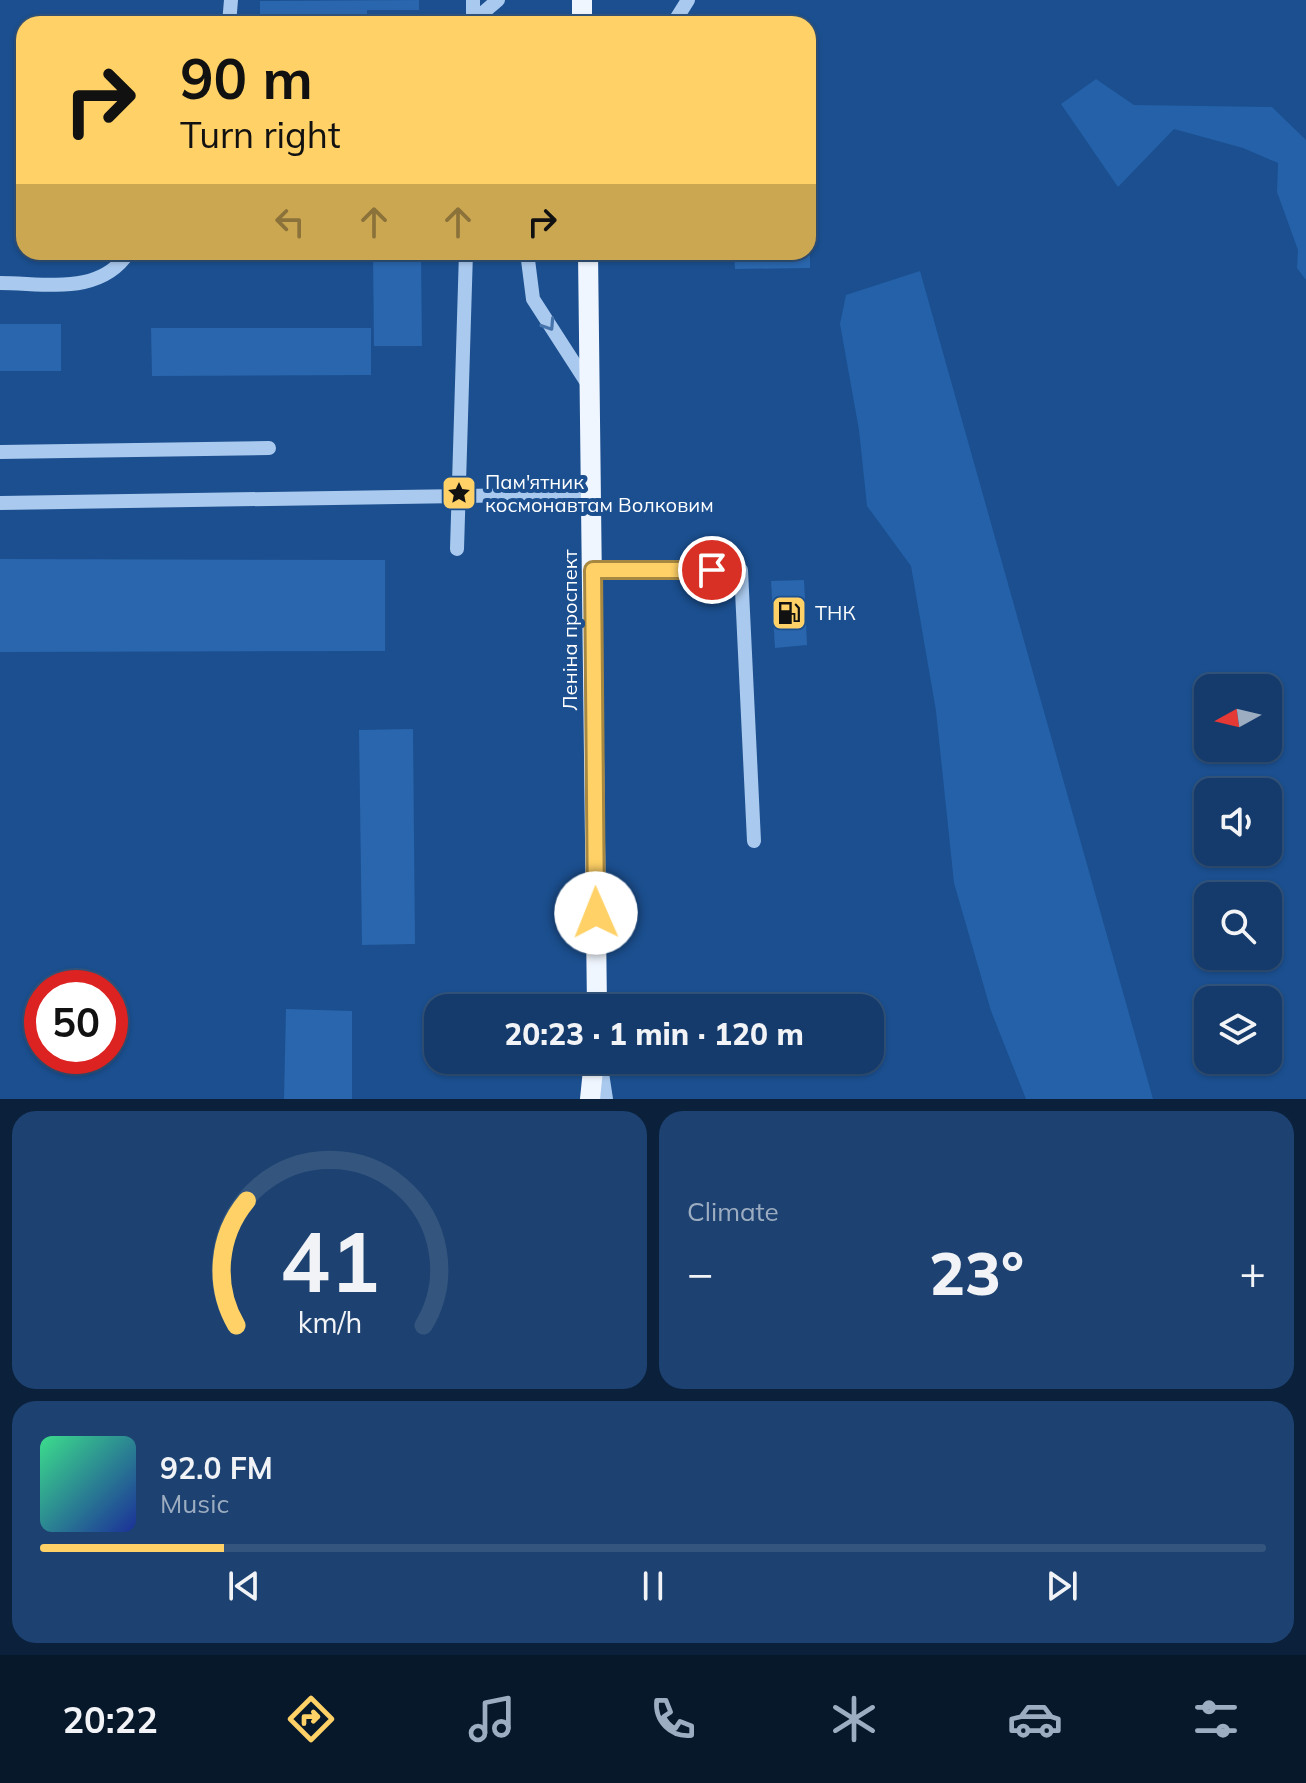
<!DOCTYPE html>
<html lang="en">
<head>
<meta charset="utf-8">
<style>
	:root { --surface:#143b6b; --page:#1d4271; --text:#f1f3f6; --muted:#9dadc1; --line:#33557e; --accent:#ffd166 }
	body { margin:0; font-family:Mulish,sans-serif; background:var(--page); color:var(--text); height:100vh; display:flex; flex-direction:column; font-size:30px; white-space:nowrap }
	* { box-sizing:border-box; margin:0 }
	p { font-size:26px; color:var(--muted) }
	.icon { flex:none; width:44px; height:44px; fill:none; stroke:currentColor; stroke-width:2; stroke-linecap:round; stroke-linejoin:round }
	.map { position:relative; height:1099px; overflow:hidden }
	.sheet { display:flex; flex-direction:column; gap:12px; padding:12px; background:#0b203b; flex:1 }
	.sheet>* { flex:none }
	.hud { position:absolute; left:16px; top:16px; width:800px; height:244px; border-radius:24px; box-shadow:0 2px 6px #0004,0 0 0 2px var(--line); background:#ffd166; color:#111; overflow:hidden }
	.needle { width:52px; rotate:262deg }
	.controls { position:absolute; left:1194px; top:674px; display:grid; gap:16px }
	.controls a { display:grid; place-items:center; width:88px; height:88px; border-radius:16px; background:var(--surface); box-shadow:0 2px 6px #0004,0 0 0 2px var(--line); font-size:40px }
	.speed { position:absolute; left:24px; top:970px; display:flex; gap:16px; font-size:40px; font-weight:700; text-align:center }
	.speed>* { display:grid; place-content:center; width:104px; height:104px; border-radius:50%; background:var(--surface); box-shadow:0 2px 6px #0004,0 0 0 2px var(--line); line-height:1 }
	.speed .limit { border:12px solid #d22; background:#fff; color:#111 }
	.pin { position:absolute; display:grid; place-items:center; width:68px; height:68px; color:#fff; margin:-34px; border:4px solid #fff; border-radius:50%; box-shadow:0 2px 8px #0007 }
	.me { position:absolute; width:88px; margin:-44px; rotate:359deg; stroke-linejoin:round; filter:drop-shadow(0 0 6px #0008) }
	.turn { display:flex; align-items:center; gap:28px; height:168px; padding:0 32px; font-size:36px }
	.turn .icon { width:104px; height:104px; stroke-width:2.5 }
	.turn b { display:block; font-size:56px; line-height:68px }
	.lanes { display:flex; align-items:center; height:76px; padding:0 32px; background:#0003; justify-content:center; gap:40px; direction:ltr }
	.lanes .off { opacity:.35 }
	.big { font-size:60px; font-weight:800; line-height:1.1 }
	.sheet .card { flex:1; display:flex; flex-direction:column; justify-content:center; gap:12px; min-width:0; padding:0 28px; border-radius:24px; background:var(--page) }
	.sheet .dial { align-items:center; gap:0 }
	.dial svg { height:208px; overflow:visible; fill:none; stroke:var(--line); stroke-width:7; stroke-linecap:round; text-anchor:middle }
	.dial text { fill:var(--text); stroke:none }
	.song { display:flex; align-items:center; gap:24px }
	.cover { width:96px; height:96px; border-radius:12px; background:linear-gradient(135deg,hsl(150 70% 55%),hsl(230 70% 35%)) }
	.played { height:8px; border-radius:4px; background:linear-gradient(90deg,var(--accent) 15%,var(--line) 15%) }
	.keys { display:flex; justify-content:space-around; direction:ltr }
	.heat { display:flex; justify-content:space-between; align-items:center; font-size:44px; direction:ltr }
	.sheet .tiles { flex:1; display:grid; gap:12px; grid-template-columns:1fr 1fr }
	.card:last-child { grid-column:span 2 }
	.trip { position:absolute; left:424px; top:994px; width:460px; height:80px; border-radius:24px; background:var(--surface); box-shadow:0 2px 6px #0004,0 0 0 2px var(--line); font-weight:800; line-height:80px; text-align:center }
	.dock { display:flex; height:128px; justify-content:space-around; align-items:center; background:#08182b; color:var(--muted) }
	.dock .icon { width:56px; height:56px }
	.dock .on { color:var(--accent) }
	.dock b { font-size:36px; color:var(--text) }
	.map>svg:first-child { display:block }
</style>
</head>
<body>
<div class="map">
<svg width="1306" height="1099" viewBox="0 0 1306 1099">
	<rect width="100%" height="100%" fill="#1b4f8f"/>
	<g fill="#2461a8">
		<polygon points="1096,79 1134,105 1272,107 1306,140 1306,280 1297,268 1298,250 1277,192 1278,163 1243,148 1174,129 1118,187 1061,104"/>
		<polygon points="920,271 1153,1099 1026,1099 991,1011 954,883 936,711 911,566 867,506 859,430 840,324 846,295"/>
	</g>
	<g fill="#2a66ad">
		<polygon points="419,0 419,10 367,10 367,24 260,24 260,1"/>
		<polygon points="373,252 421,252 422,346 374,346"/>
		<polygon points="734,252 810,252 810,268 735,269"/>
		<rect x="0" y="324" width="61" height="47"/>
		<polygon points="151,328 371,328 371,375 152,376"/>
		<polygon points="0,559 385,560 385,651 0,652"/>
		<polygon points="804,580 807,645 775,648 771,581"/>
		<polygon points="413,729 415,944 362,945 359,730"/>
		<polygon points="286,1009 352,1011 352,1099 284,1099"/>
	</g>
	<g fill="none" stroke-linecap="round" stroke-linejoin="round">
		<g stroke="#a9c9ee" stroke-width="14">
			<polyline points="473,0 473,24"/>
			<polyline points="229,24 231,0"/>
			<polyline points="470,24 498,0"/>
			<polyline points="673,24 688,0"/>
			<polyline points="527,252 533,299 589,386"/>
			<path d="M0,283C47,283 100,296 129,252"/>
			<polyline points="0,452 269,448"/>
			<polyline points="0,503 592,494"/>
			<polyline points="457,549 466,252"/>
			<polyline points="593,570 741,570 754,841"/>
			<polyline points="600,1060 606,1099"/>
		</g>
		<g stroke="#f0f6ff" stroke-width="20">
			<polyline points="582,0 582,24"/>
			<polyline points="588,252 597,1008"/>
			<polyline points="590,1099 594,1060"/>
		</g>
	</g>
	<defs><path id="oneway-chevron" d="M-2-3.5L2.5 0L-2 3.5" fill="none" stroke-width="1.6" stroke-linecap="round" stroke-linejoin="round" transform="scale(2)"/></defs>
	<use stroke="#4674ac" href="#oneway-chevron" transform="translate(549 325) rotate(57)"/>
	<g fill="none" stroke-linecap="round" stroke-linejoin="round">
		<defs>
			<polyline id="route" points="596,913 593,570 712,570"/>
		</defs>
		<use href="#route" stroke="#a68842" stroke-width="20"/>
		<use href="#route" stroke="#ffd166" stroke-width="14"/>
	</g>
	<defs>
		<symbol id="sight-square" viewBox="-11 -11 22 22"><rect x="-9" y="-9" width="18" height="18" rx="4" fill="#ffd166" stroke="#1b4f8f"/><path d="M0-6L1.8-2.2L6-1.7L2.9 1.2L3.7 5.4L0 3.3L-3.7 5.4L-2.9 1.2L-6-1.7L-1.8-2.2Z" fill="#111"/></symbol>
		<symbol id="fuel-square" viewBox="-11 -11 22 22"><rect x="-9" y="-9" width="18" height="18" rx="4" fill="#ffd166" stroke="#1b4f8f"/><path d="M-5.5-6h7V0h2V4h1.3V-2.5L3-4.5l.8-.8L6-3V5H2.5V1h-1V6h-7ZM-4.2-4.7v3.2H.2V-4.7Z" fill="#111"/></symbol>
	</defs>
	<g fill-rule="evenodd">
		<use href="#sight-square" x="439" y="473" width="40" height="40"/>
		<use href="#fuel-square" x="769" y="593" width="40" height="40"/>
	</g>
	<g text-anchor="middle" stroke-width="8" stroke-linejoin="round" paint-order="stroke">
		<g font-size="20" fill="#fff" stroke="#1b4f8f" text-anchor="start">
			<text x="485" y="489">Пам'ятник<tspan x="485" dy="23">космонавтам Волковим</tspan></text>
			<text x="815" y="620">ТНК</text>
		</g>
		<g font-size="20" fill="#fff" stroke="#1b4f8f">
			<text transform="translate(570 630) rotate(-90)" y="7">Леніна проспект</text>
		</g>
	</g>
</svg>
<div class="controls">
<a><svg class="needle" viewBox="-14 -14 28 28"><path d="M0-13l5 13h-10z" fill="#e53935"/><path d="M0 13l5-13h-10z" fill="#9dadc1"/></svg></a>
<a><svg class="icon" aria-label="sound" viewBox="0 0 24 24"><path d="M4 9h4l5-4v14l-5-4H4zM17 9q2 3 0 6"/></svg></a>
<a><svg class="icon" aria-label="search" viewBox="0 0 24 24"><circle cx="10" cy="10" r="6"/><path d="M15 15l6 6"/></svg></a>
<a><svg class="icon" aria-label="layers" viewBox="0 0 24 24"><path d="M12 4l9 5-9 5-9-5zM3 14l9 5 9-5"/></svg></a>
</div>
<div class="speed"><div class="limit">50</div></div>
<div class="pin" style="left:712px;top:570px;background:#d93025"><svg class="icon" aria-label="arrive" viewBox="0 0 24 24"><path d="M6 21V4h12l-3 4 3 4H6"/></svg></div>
<svg class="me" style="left:596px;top:913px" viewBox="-20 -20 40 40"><circle r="19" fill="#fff"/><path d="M0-13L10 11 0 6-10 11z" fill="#ffd166"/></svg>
<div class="trip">20:23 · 1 min · 120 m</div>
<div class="hud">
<div class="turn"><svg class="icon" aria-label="right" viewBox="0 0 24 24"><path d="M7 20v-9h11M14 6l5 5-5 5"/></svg><div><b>90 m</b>Turn right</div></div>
<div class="lanes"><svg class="icon off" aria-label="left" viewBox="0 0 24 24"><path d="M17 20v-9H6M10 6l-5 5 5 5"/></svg><svg class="icon off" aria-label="ahead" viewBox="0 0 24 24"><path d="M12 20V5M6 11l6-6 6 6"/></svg><svg class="icon off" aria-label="ahead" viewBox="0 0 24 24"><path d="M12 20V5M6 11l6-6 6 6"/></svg><svg class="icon" aria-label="right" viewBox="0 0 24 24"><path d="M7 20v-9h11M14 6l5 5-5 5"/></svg></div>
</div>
</div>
<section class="sheet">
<div class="tiles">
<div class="card dial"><svg viewBox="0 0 100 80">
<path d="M14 69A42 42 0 1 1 86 69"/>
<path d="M14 69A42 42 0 0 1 18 21" stroke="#ffd166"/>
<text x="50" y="56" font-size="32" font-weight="700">41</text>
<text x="50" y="72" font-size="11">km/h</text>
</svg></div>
<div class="card"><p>Climate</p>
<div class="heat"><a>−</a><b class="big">23°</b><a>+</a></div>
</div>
<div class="card">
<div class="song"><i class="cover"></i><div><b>92.0 FM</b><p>Music</p></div></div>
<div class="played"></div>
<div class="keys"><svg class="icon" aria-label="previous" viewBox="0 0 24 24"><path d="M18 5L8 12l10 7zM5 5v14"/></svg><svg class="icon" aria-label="pause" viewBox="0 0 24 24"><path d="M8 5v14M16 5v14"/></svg><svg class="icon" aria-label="next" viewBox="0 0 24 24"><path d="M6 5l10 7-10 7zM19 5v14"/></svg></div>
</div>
</div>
</section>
<nav class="dock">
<b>20:22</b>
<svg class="icon on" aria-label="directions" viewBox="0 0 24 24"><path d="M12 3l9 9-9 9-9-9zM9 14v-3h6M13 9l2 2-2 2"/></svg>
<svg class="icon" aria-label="music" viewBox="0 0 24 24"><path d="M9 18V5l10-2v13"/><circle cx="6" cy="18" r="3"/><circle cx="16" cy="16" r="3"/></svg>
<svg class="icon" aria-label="phone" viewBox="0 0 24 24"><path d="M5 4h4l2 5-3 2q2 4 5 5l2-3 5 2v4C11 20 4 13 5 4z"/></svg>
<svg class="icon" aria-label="climate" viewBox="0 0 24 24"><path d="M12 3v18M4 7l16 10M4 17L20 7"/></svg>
<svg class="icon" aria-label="car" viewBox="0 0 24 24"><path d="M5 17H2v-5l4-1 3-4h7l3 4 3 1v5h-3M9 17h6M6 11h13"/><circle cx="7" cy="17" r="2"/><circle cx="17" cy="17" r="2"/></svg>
<svg class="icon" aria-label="filters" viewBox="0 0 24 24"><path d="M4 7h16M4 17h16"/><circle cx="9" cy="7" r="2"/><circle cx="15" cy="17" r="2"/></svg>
</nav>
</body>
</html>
